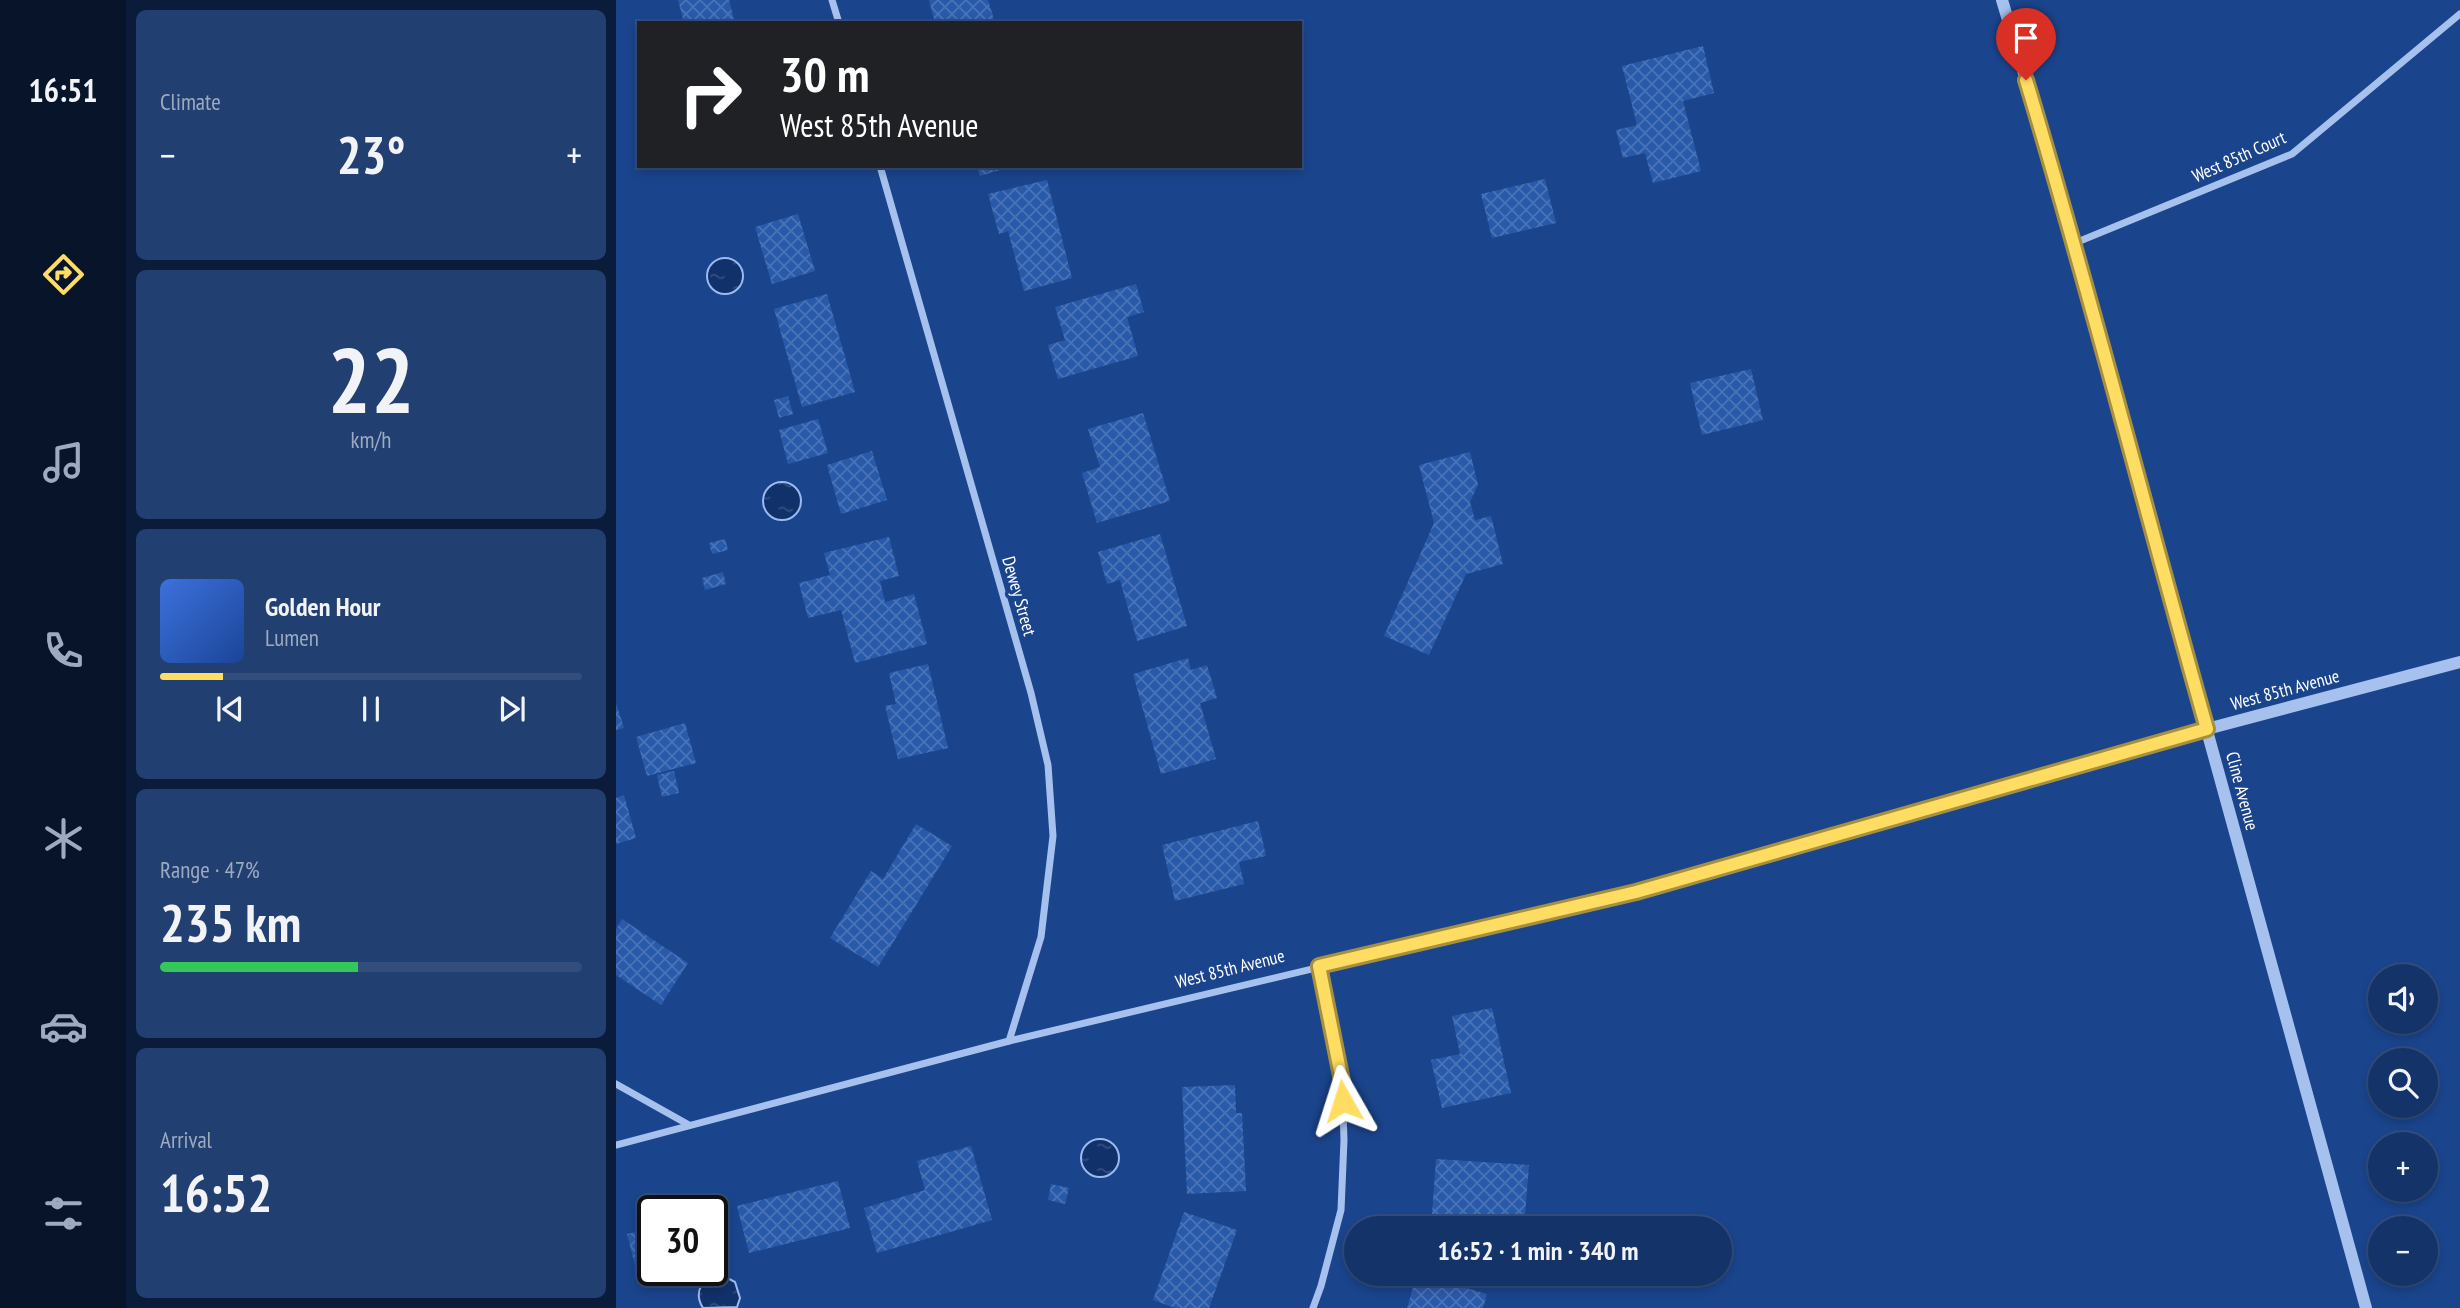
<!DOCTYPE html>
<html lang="en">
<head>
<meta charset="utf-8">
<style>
	:root { --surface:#143369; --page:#213f71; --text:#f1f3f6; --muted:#9daac0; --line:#334e7d; --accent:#ffdd63 }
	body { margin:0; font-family:"PT Sans Narrow",sans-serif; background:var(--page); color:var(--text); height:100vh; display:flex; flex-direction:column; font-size:26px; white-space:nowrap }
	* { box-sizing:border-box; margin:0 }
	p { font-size:23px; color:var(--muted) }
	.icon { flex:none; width:38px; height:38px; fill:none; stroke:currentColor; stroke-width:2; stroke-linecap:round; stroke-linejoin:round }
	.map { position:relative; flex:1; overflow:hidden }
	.sheet { display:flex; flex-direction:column; gap:10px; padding:10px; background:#0b1c3a; width:490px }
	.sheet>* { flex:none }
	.hud { position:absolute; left:21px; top:21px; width:665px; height:147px; border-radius:0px; box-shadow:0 4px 10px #0003,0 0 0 2px var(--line); background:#202124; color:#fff; overflow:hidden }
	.buttons { position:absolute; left:1752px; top:964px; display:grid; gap:14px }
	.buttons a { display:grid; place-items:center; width:70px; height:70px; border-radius:50%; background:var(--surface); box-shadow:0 4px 10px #0003,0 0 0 2px var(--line); font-size:35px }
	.speed { position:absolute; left:21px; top:1195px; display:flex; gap:14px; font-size:35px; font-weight:700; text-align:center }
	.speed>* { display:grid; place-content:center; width:91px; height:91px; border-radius:50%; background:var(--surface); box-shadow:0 4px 10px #0003,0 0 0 2px var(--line); line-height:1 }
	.speed .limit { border:4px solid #111; border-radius:10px; background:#fff; color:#111 }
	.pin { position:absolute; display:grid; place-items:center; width:60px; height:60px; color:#fff; margin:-72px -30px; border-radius:50% 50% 50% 0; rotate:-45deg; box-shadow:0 0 7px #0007 }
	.pin .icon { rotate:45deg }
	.me { position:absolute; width:77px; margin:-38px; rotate:354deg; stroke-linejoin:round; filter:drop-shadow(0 0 5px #0008) }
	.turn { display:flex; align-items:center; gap:24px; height:147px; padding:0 28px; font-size:32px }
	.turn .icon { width:91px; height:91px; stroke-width:2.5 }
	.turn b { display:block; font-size:49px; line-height:60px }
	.big { font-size:52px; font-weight:700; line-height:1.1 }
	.sheet .tile { flex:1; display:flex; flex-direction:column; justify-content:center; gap:10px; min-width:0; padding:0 24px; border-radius:10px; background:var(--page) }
	.sheet .dial { align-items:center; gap:0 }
	.dial b { font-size:91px; line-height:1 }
	.song { display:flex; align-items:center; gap:21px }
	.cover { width:84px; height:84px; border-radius:10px; background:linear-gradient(135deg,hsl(220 70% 55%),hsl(220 70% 35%)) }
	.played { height:7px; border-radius:4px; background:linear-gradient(90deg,var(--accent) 15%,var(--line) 15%) }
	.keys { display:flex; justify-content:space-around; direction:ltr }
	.heat { display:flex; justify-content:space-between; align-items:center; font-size:38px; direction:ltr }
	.charge { height:10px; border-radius:5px; background:linear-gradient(90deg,#34c759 47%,var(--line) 0) }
	.trip { position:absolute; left:728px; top:1216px; width:388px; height:70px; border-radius:35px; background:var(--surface); box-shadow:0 4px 10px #0003,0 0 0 2px var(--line); font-weight:700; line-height:70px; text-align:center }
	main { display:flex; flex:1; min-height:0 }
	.tab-bar { display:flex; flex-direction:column; width:126px; justify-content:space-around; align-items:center; background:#08142a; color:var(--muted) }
	.tab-bar .icon { width:49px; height:49px }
	.tab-bar .selected { color:var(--accent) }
	.tab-bar b { font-size:32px; color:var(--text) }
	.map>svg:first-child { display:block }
</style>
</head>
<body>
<main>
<nav class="tab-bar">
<b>16:51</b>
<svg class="icon selected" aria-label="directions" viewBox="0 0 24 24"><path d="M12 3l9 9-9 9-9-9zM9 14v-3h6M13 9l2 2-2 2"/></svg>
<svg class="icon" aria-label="music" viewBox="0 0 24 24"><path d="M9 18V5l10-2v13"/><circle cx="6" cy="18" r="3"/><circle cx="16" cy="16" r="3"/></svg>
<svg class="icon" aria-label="phone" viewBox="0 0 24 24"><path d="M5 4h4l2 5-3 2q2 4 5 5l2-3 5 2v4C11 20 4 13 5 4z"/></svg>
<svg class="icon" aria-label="climate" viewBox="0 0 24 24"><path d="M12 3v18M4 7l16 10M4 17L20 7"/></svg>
<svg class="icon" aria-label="car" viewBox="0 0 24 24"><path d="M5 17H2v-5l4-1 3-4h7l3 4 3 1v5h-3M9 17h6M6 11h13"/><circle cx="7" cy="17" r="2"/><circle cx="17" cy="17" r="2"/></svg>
<svg class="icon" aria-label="filters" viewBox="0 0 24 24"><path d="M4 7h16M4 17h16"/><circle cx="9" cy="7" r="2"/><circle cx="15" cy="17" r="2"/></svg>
</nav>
<section class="sheet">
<div class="tile"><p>Climate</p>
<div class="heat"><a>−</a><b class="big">23°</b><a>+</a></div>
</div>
<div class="tile dial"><b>22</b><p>km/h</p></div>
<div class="tile">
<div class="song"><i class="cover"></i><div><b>Golden Hour</b><p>Lumen</p></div></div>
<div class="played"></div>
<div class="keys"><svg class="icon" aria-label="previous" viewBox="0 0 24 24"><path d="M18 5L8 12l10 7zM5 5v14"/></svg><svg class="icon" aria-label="pause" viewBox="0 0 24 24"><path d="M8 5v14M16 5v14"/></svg><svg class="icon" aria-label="next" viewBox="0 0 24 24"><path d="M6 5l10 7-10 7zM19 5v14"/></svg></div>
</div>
<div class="tile"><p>Range · 47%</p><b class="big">235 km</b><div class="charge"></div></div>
<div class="tile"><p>Arrival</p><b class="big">16:52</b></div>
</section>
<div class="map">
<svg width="1844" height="1308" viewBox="0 0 1844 1308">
	<defs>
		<pattern id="water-ripples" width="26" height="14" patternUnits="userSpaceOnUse" patternTransform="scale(1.75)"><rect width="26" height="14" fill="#11316a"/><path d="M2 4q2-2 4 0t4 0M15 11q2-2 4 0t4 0" fill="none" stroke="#355080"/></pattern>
		<pattern id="building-cross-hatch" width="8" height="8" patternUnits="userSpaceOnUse" patternTransform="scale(1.75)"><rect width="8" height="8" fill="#295aaa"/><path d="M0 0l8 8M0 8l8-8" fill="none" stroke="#4973b7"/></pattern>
	</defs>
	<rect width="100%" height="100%" fill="#1a448c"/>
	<g fill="url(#water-ripples)" stroke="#99bbf0" stroke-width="2">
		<circle cx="109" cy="276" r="18"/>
		<circle cx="166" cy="501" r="19"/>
		<circle cx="484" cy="1158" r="19"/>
		<path d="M104,1274L119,1282L124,1298L121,1307L87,1308C77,1292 86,1277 104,1274Z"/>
	</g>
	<g fill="url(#building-cross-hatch)">
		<polygon points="62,0 113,0 119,23 68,23"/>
		<polygon points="313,0 372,0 379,23 319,23"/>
		<polygon points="1087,46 1098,93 1067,101 1085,171 1037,183 1029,153 1007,158 1000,130 1021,125 1006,66"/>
		<polygon points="361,166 395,166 395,167 364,176"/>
		<polygon points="929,179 940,223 876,238 865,194"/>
		<polygon points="431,180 456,278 408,291 392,231 383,234 372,194"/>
		<polygon points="182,214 199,271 156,284 139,227"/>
		<polygon points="520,284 528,312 511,317 522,356 442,379 432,345 449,340 439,307"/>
		<polygon points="211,294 239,392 186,407 158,309"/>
		<polygon points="1135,369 1147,420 1086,435 1074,383"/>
		<polygon points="172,396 177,414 163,418 158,400"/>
		<polygon points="527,413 554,501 481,523 466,473 484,467 472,429"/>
		<polygon points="202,419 212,453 172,464 163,430"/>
		<polygon points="256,451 271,500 225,514 211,465"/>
		<polygon points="854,452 862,485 854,502 859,520 875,516 887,564 850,574 813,655 768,636 818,523 803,465"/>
		<polygon points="544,534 571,626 521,641 504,580 491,584 482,552"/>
		<polygon points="273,537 283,576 264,581 269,602 298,594 311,644 239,663 225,610 192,618 183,583 214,575 208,553"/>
		<polygon points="109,539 112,550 96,554 93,543"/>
		<polygon points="107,572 110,584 89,590 86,578"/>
		<polygon points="572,658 575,670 591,665 601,698 584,703 600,759 545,774 517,674"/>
		<polygon points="312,664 332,748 282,759 269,706 280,704 273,673"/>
		<polygon points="0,703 8,728 0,730"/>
		<polygon points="69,723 80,763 31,776 20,737"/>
		<polygon points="58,771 63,793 46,797 41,775"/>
		<polygon points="8,795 20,838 0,844 0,798"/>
		<polygon points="642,821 650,856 623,862 628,884 559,901 546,845"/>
		<polygon points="300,824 336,846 262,967 214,938 255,871 267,879"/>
		<polygon points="6,919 72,963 45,1005 0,975 0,929"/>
		<polygon points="876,1008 895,1093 826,1108 815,1060 844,1054 836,1016"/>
		<polygon points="619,1085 620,1113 626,1113 630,1191 571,1194 566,1087"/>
		<polygon points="355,1146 376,1220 261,1253 248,1208 309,1190 301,1161"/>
		<polygon points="820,1159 913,1165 908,1228 815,1228"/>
		<polygon points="222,1181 234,1228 133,1253 121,1206"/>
		<polygon points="435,1184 453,1188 449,1204 432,1200"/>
		<polygon points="568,1212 621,1230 593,1308 559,1308 537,1300"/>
		<polygon points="37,1228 37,1270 45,1271 22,1277 11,1234"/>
		<polygon points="96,1233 103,1257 96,1259"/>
		<polygon points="801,1274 871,1294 867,1308 791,1308"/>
	</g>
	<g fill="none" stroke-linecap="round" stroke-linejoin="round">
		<g stroke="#a6c1ed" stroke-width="7">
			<polyline points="216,0 223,23"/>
			<polyline points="264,166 415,693 432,765 437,836 425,937 393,1041"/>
			<polyline points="1459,243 1676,154 1844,14"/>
			<polyline points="0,1084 73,1125"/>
			<polyline points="0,1145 393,1041 1020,892 1591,729"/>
			<polyline points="697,1308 705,1286 725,1210 728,1140 726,1081 703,966"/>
		</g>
		<g stroke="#a6c1ed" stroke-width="12">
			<polyline points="1386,0 1459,243 1477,317 1750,1308"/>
			<polyline points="1591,729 1844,662"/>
		</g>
	</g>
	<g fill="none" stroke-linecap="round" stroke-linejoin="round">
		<defs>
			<path id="route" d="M727,1101L726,1081L703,966L1020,892L1591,729C1530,513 1475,295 1410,80"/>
		</defs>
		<use href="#route" stroke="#a69040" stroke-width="18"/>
		<use href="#route" stroke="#ffdd63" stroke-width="12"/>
	</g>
	<g text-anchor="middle" stroke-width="7" stroke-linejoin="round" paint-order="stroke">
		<g font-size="18" fill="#fff" stroke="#1a448c">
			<text transform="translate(1623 157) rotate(-24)" y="6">West 85th Court</text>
			<text transform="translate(403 596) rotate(74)" y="6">Dewey Street</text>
			<text transform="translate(1669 690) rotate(-15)" y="6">West 85th Avenue</text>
			<text transform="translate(1626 791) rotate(75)" y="6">Cline Avenue</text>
			<text transform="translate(614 969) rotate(-14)" y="6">West 85th Avenue</text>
		</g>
	</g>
</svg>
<div class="buttons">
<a><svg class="icon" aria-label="sound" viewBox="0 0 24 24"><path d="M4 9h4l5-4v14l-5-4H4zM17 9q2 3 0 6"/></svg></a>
<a><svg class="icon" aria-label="search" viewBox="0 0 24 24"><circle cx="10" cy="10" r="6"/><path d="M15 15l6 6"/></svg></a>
<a>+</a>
<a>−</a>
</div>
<div class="speed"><div class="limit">30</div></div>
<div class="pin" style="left:1410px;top:80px;background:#d93025"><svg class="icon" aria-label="arrive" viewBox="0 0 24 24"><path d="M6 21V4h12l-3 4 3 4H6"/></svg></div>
<svg class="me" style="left:727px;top:1101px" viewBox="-20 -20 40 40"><path d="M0-17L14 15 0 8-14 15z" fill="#ffdd63" stroke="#fff" stroke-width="4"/></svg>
<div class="trip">16:52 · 1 min · 340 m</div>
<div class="hud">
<div class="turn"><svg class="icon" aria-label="right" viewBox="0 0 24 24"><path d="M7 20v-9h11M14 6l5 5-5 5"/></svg><div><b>30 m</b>West 85th Avenue</div></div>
</div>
</div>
</main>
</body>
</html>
